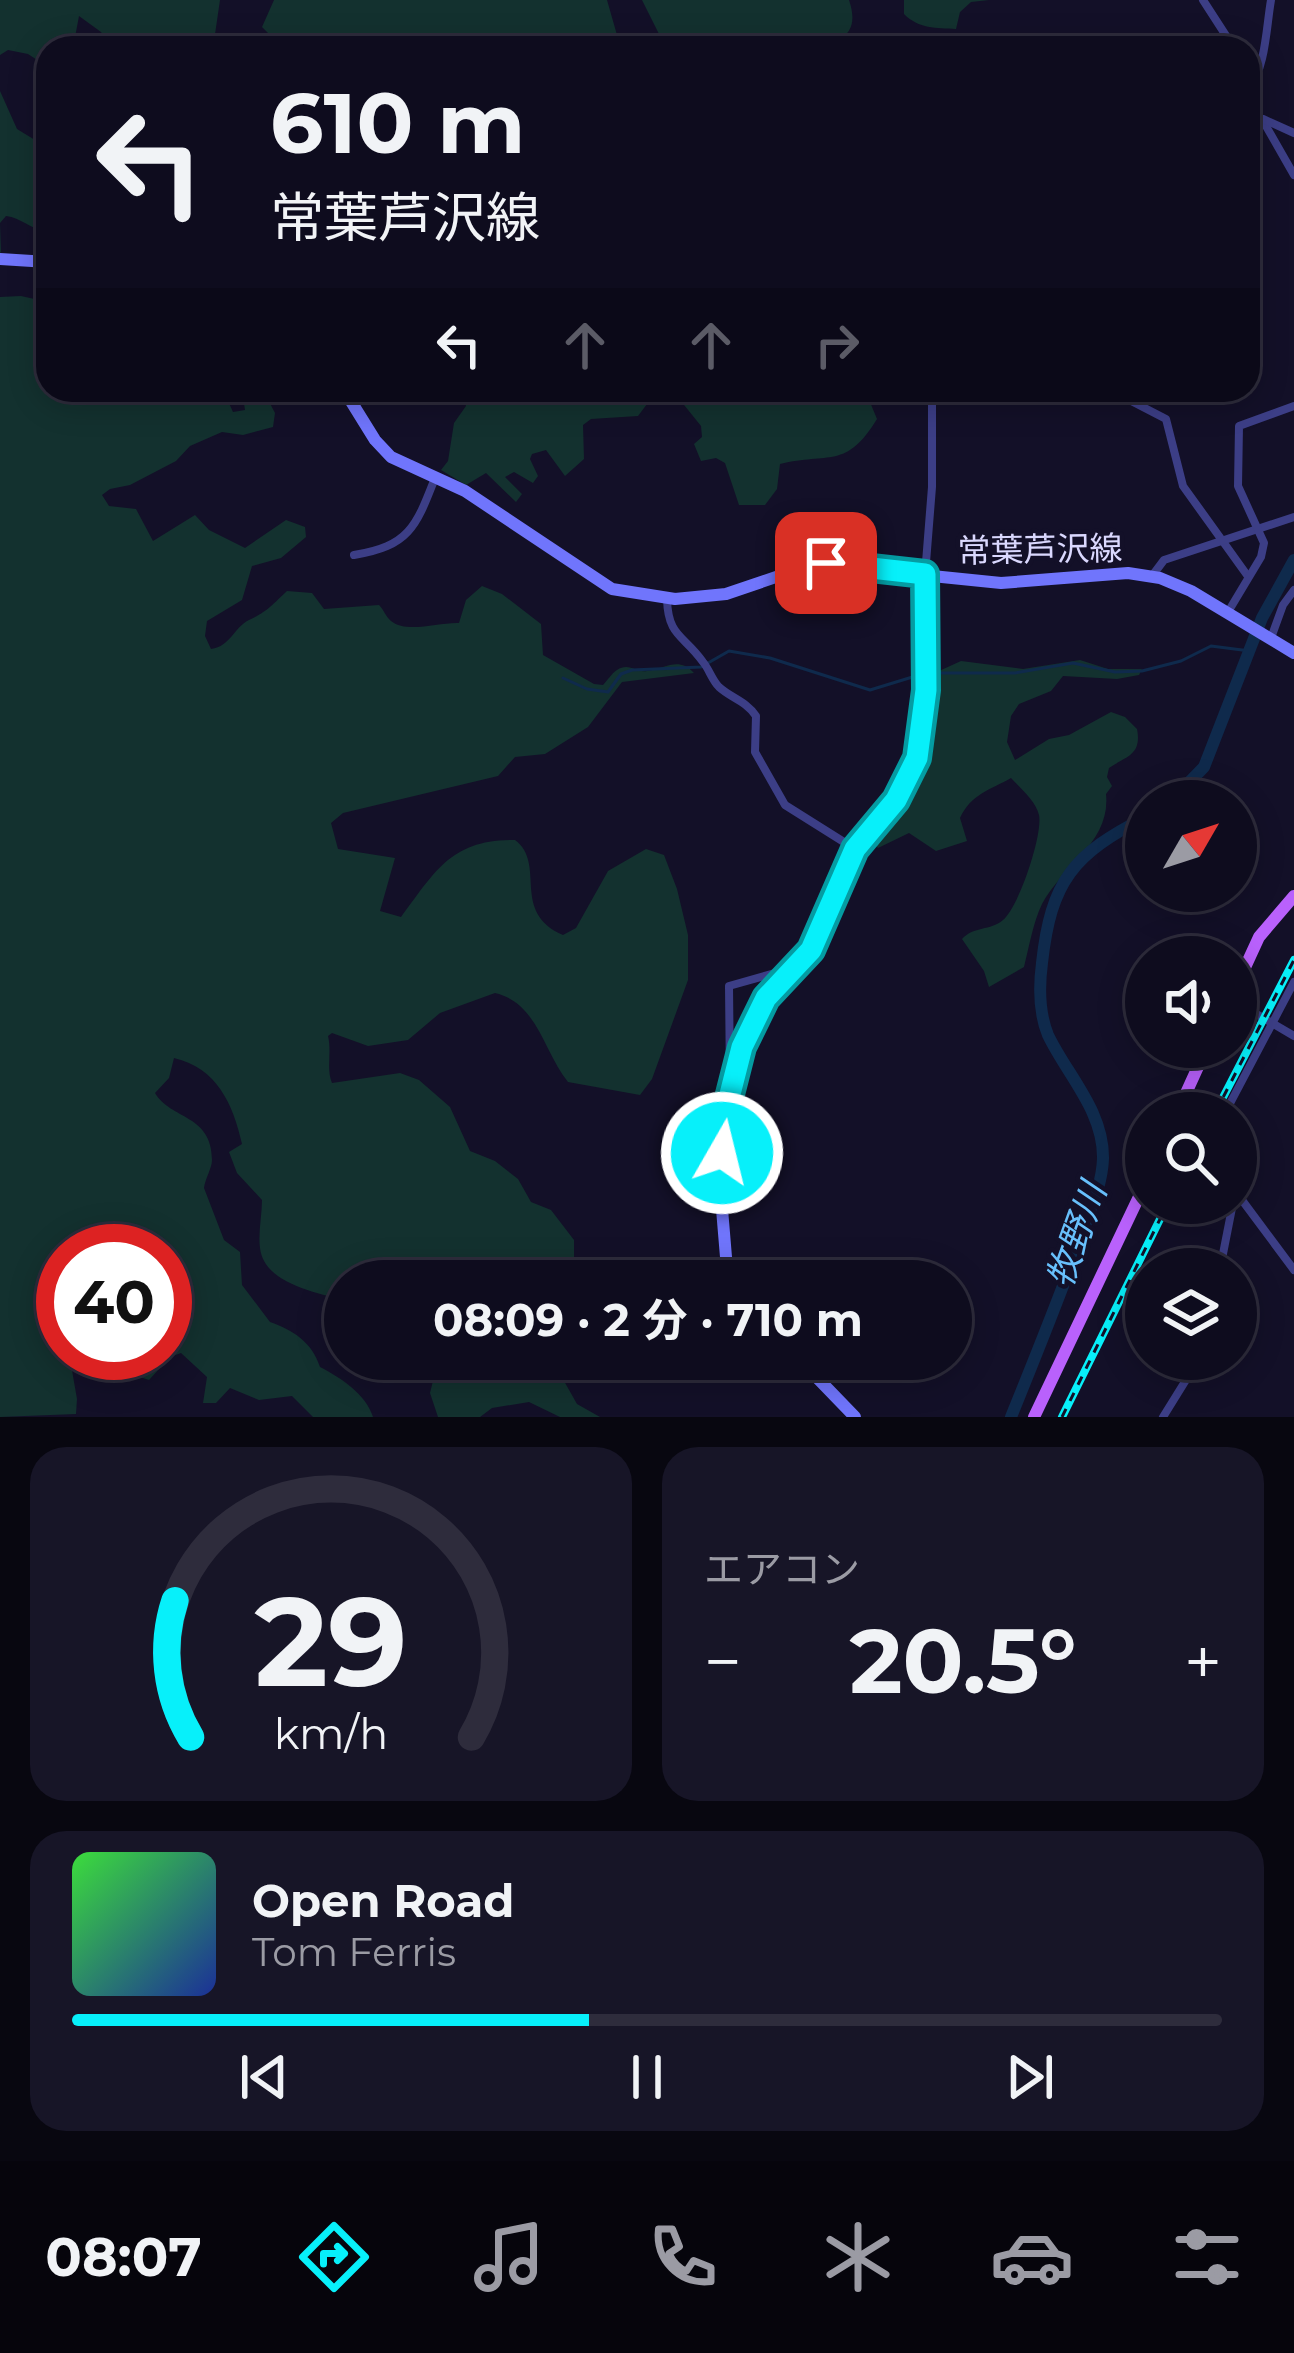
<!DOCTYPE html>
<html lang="ja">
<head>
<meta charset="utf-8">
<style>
	:root { --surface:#0e0c1e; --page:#171527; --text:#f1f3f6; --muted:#9b9ba4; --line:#2e2c3c; --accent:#07f0fa }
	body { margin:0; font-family:Montserrat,"Noto Sans JP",sans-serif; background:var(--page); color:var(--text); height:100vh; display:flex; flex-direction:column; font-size:45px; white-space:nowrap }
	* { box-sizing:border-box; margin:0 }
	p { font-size:39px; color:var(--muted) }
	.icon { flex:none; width:66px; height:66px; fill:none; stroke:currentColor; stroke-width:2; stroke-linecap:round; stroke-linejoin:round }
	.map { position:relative; height:1417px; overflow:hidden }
	.details { display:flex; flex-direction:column; gap:30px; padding:30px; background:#080710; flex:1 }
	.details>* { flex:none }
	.top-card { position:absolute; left:36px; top:36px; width:1224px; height:366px; border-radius:36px; box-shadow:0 6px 30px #0003,0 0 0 3px var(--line); background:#0e0c1e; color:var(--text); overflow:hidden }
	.needle { width:78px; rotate:51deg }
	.fabs { position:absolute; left:1125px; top:780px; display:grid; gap:24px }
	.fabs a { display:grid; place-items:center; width:132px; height:132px; border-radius:50%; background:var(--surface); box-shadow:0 6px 30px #0003,0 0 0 3px var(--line); font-size:60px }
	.speed { position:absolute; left:36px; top:1224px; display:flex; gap:24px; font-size:60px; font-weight:700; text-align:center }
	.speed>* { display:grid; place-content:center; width:156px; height:156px; border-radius:50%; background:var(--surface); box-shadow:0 6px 30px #0003,0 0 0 3px var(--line); line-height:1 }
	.speed .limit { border:18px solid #d22; background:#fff; color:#111 }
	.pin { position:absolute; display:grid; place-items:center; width:102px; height:102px; color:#fff; margin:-51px; border-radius:24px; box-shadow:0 6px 18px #0006 }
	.me { position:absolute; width:132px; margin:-66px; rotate:8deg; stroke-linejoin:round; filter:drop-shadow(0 0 9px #0008) }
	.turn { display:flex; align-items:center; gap:42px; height:252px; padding:0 36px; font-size:54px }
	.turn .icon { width:156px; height:156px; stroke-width:2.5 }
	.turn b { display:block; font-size:84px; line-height:102px }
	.lanes { display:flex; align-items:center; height:114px; padding:0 36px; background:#0003; justify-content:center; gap:60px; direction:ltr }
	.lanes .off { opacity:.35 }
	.big { font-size:90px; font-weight:700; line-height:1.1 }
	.details .card { flex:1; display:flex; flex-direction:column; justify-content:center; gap:18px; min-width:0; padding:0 42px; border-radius:36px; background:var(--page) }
	.details .dial { align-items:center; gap:0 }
	.dial svg { height:312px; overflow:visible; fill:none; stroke:var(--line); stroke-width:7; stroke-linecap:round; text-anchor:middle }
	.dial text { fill:var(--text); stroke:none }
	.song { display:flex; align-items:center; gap:36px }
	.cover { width:144px; height:144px; border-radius:18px; background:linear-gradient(135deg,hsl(120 70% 55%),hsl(230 70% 35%)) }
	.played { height:12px; border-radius:6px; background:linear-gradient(90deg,var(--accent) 45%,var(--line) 45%) }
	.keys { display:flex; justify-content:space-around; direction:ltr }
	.heat { display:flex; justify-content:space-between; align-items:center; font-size:66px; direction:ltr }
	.details .tiles { flex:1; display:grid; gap:30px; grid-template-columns:1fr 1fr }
	.card:last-child { grid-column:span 2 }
	.trip { position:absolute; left:324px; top:1260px; width:648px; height:120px; border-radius:60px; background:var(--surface); box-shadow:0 6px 30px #0003,0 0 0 3px var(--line); font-weight:700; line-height:120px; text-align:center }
	.dock { display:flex; height:192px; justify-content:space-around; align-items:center; background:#06050c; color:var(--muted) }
	.dock .icon { width:84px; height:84px }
	.dock .active { color:var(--accent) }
	.dock b { font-size:54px; color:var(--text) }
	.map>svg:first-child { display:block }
</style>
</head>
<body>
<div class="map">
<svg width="1294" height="1417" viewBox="0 0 1294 1417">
	<rect width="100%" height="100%" fill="#131028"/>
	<g fill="#13312f">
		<polygon points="0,0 220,0 213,48 112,48 101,32 79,16 73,48 48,48 48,67 28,54 8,50 0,55"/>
		<polygon points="274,0 607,0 617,35 629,38 634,48 283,48 262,27"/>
		<path d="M642,0H849C860,33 843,40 816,48H666Z"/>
		<path d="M904,0H989L971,2L960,12L956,29C936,28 919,29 904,14Z"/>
		<path d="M0,91L17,129L48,148V229L45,232C30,228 21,218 6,216L0,223L1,253L0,252Z"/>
		<path d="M21,296L48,302V390H223L233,412L245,410L242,390H263L275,413L273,427L243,435L222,432L190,446L176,461L130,485L110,489L102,495L109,506L136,509L153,541L195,515L209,530L245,548L286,520L305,527L306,537L281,558L252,566L242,600L207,621L205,636L211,649C231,646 233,628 249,620C268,611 271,606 287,591L312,593L324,609L379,605C384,610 386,617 391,621C407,634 439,622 459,623L466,600L482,586L502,594L541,624L543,655L594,684L603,685C608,680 611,674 617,670C629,662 636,673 647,671C666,669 678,656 694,673L622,682L588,727L545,754L515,757L498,776L343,813L331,823L338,849L395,858L380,911L401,917C435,872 451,839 515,840C547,864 510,912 563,935L576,928L608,871L646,849L664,855L677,889L688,935V980L652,1079L640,1095L568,1082C544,1053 538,1003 495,993L440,1013L408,1040L368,1046L332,1033L328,1036C332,1052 326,1069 332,1083L400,1073L419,1080L450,1107L470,1151L495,1161L518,1179L531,1202L551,1210L574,1240V1281H345V1301C317,1292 264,1284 260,1248C258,1233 262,1215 262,1200L237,1173L229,1152L242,1144C233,1104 217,1068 174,1058L169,1078L155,1093C171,1120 212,1114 212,1160C212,1168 205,1179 204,1188L224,1240L240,1252L242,1285L270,1322C293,1330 312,1342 320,1367C341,1378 366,1394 373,1417H313L292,1396L259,1400L230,1388L216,1403H203L207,1377L181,1353L170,1357L149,1380L134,1375L116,1357L99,1361L96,1353H165V1251H63V1353H69L77,1399L76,1414L0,1417V297Z"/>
		<polygon points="458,390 647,390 647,404 638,416 591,419 583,425 584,459 565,476 546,450 532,454 530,459 538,476 533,483 514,472 505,477 522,494 516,502 486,473 466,485 441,470 448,461 454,423 466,406 464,395"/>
		<path d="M672,390H865L877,419C846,470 829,452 780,464L777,489L765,505H739L725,463L716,458L701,461L694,444L702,437L701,426Z"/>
		<path d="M1080,660L1108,669H1142L1139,675L1117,679L1063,676L1051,691L1019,704L1011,716L1007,742L1015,760L1049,739L1069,735L1111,712L1125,717L1137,729C1142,755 1127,756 1109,768L1107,777L1112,786L1106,794C1111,842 1063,865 1042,904C1033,923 1029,947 1024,967L989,987L984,971L962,939C974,926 990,931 1003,920C1019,907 1043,834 1039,815C1036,801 1020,788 1011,778C990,790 971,794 960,818L967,841L936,851L909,833L878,848L871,840L916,786L932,742L939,671L961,661L1023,669Z"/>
		<polygon points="425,1359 584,1359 571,1362 564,1381 577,1404 600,1417 560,1417 529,1402 492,1408 480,1417 438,1417 430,1393 436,1369"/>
	</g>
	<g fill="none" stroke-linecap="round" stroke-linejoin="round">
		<g stroke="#0f2a4c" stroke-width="3">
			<polyline points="928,673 1015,673 1073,663 1115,672 1142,671 1181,661 1211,646 1250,651"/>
			<polyline points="563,678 587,689 608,692 621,674 632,670 701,667 729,651 770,658 870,690 919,675"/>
		</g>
		<g stroke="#0f2a4c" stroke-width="12">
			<polyline points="1171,801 1204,767 1262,618 1294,560"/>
			<path d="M1011,1417C1035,1358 1059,1298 1081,1238C1089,1213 1102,1186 1103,1159C1104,1111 1067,1075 1048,1035C1039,1013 1039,986 1042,963C1051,881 1073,854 1146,817"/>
		</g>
		<g stroke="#3c3e86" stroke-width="8">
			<polyline points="1203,0 1234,48"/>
			<path d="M1248,91C1266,67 1266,29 1271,0"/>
			<polyline points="1248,95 1256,115 1262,119 1294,175"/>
			<polyline points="1263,119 1294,133"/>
			<polyline points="1110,390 1166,419 1183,486 1247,575"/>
			<path d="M354,555C409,546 416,527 435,478"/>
			<polyline points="925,575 932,487 932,390"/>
			<polyline points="1152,576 1164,560 1294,517"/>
			<path d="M667,599C668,637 684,635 703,662C709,669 712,680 719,687C731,698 746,701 756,716L755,752L785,805L855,849"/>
			<polyline points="1228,612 1261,557 1264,543 1238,486 1239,426 1294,406"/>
			<polyline points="1271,638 1283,605 1294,590"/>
			<polyline points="1236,1002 1294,1036"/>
			<polyline points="730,1082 729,986 789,969"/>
			<polyline points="1225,1113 1294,982"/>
			<polyline points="1236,1192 1294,1270"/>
			<polyline points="1220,1269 1233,1203"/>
			<polyline points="1163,1417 1199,1359"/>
		</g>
		<g stroke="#7075fc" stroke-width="12">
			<polyline points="0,259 48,262"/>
			<polyline points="344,390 375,440 391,457 465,491 612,589 675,599 726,594 814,564 1001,583 1128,573 1160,578 1191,591 1294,653"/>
			<polyline points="728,1281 720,1185 729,1102 742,1047 766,998 811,950 861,839 911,775 917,758 926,690 925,575"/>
			<polyline points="799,1359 855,1417"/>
		</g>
		<g stroke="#b961fc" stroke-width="12">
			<polyline points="1236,987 1259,937 1294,896"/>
			<polyline points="1177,1113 1207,1047"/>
			<polyline points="1034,1417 1146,1182"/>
		</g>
		<defs>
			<g id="rail">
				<polyline points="1215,1113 1294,960"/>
				<polyline points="1062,1417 1168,1203"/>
			</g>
		</defs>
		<use href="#rail" stroke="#07f0fa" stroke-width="8"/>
		<use href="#rail" stroke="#131028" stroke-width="3" stroke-dasharray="9" stroke-linecap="butt"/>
	</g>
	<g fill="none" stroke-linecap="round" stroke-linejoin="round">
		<defs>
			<polyline id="route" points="722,1153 728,1102 742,1047 766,998 811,950 855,849 896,800 917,758 926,690 925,574 826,563"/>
		</defs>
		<use href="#route" stroke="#059ca2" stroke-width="30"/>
		<use href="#route" stroke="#07f0fa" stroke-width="21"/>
	</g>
	<g text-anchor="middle" stroke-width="9" stroke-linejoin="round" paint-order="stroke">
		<g font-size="33" fill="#dad8fe" stroke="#131028">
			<text transform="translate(1040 549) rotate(-1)" y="12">常葉芦沢線</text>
		</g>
		<g font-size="36" font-style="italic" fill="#68c0fc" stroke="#131028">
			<text transform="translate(1076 1235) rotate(-70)" y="13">牧野川</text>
		</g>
	</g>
</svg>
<div class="fabs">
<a><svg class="needle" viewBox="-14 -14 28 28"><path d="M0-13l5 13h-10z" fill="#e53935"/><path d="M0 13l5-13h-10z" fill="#9b9ba4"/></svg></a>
<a><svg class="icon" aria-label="sound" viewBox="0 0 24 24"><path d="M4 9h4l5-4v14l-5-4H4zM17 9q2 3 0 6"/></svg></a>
<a><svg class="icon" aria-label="search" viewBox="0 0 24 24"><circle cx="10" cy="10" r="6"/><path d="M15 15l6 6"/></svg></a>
<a><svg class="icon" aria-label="layers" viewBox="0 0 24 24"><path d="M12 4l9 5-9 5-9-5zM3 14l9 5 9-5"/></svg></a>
</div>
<div class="speed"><div class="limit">40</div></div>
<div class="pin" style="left:826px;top:563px;background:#d93025"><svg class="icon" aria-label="arrive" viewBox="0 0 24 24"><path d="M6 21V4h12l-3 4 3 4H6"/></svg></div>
<svg class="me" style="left:722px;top:1153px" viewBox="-20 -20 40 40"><circle r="17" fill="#07f0fa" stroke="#fff" stroke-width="3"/><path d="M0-11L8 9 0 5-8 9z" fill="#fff"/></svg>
<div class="trip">08:09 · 2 分 · 710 m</div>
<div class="top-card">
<div class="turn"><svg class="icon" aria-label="left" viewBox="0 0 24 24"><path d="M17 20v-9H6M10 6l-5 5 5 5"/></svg><div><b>610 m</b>常葉芦沢線</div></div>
<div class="lanes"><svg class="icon" aria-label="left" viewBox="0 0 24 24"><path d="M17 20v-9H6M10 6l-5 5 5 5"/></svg><svg class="icon off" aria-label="ahead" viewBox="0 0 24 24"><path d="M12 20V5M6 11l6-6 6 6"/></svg><svg class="icon off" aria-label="ahead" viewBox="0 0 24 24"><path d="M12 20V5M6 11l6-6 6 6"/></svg><svg class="icon off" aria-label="right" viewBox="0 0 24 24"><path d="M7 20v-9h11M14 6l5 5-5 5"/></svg></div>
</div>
</div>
<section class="details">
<div class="tiles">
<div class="card dial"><svg viewBox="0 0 100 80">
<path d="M14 69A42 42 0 1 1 86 69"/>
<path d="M14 69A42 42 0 0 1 10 34" stroke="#07f0fa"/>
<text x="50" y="56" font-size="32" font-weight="700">29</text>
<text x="50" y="72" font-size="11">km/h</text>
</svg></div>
<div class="card"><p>エアコン</p>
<div class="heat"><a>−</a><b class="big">20.5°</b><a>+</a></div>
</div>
<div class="card">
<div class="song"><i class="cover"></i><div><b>Open Road</b><p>Tom Ferris</p></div></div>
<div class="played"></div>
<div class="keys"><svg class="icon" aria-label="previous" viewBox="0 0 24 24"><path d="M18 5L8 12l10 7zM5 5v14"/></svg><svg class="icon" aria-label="pause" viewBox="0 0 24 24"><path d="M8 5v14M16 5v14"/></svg><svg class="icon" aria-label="next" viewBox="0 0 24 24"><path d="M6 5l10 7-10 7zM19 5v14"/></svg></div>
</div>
</div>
</section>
<nav class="dock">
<b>08:07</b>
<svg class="icon active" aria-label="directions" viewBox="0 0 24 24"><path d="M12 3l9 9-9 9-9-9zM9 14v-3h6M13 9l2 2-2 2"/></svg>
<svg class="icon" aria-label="music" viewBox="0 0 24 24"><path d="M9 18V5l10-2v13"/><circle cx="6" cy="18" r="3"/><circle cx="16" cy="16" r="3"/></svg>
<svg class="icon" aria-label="phone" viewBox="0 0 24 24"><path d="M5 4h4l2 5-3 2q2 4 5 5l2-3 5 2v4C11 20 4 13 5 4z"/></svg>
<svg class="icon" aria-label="climate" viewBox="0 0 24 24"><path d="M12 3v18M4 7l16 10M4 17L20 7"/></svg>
<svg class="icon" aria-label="car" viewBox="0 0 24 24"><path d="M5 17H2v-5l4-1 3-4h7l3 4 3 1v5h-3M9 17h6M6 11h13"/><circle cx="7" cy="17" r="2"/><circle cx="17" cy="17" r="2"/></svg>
<svg class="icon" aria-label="filters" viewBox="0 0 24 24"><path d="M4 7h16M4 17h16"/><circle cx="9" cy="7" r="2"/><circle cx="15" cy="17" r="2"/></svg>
</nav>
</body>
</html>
